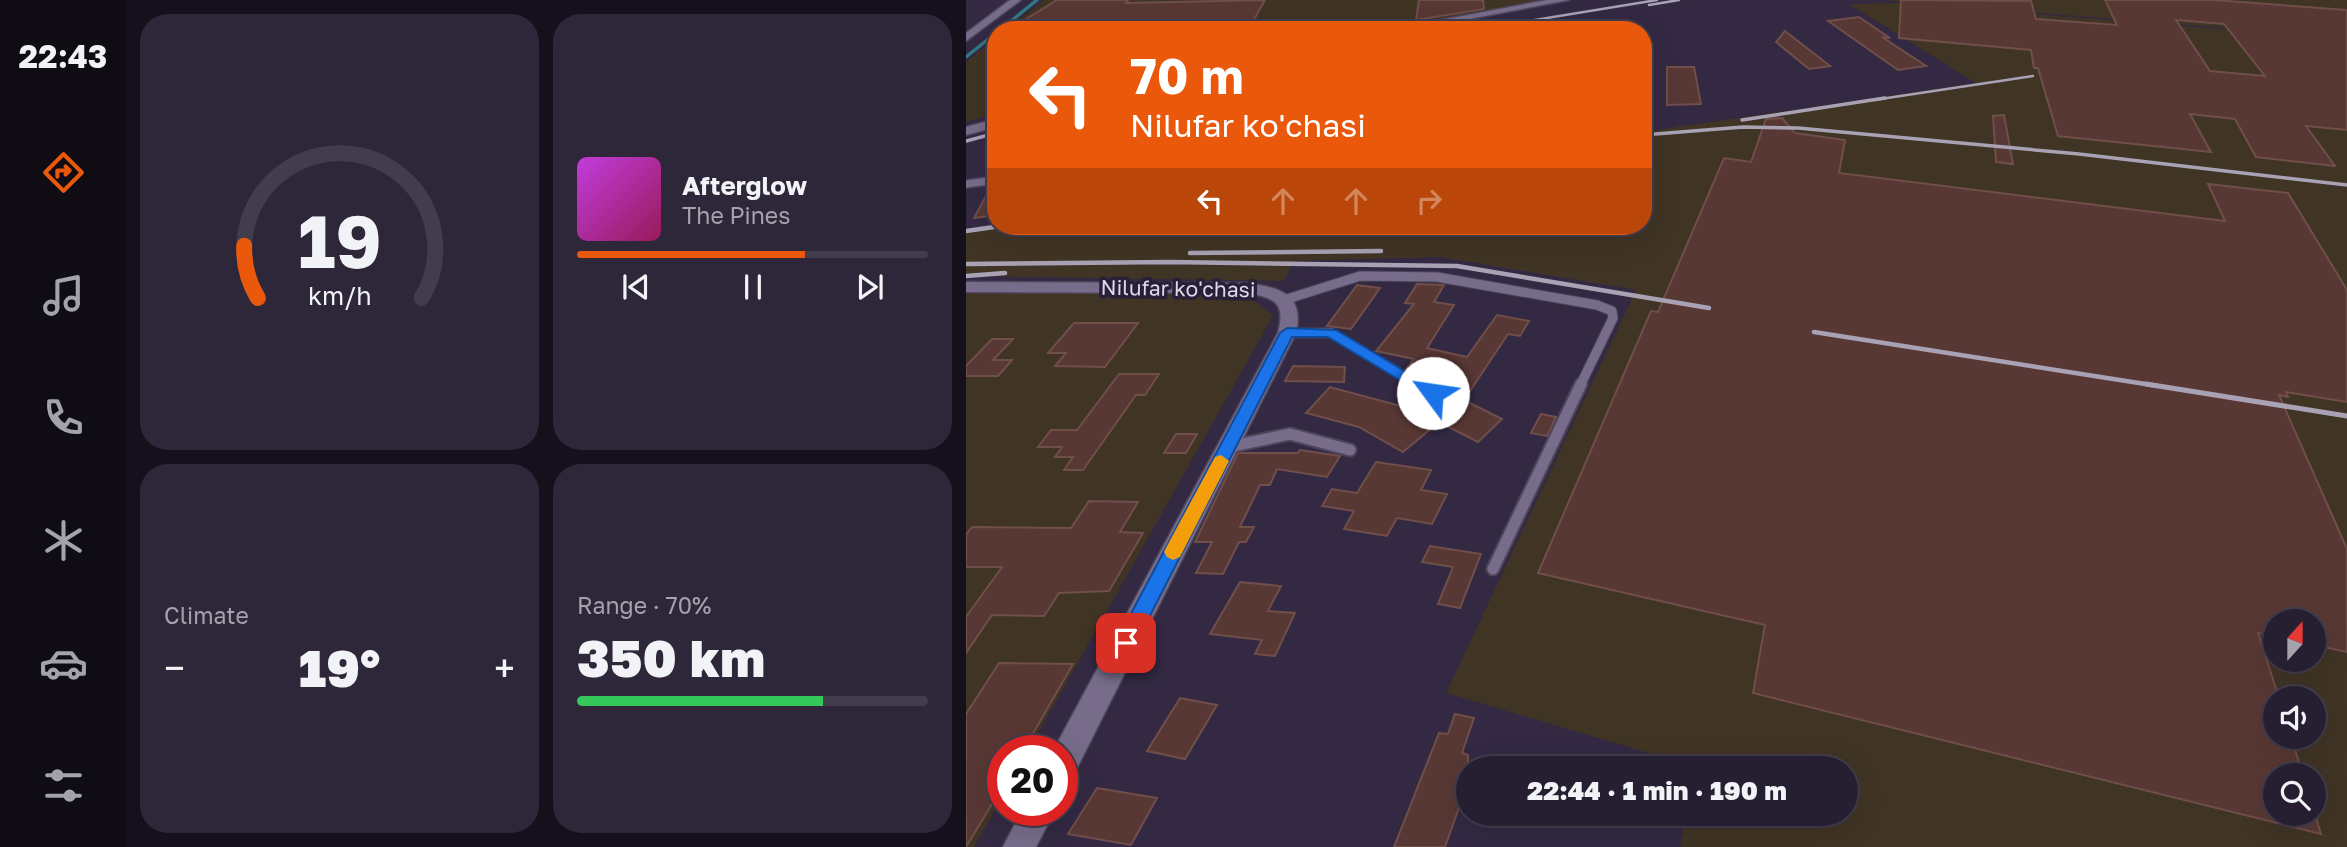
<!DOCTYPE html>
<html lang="en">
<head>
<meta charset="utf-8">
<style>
	:root { --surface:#261f32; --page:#2e273a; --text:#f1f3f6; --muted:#a4a2ac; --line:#423d4d; --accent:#ea580c }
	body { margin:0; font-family:"Golos Text",sans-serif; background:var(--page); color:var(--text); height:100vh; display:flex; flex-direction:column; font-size:26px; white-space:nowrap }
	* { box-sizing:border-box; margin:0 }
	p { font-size:23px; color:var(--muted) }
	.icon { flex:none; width:38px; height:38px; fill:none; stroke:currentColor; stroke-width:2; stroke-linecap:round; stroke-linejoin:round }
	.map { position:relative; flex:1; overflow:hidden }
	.sheet { display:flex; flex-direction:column; gap:14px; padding:14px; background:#15111c; width:840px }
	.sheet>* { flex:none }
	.top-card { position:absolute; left:21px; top:21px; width:665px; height:214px; border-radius:28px; box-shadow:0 7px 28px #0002,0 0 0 2px var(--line); background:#ea580c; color:#fff; overflow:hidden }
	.needle { width:46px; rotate:21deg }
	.controls { position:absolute; left:1297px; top:609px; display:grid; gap:14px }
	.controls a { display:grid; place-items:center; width:63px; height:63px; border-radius:50%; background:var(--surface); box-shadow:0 7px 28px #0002,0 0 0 2px var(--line); font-size:35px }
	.speed { position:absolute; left:21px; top:735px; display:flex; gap:14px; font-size:35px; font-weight:700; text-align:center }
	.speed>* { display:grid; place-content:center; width:91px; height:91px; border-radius:50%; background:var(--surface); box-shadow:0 7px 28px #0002,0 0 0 2px var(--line); line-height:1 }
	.speed .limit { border:10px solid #d22; background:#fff; color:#111 }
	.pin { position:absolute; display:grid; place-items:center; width:60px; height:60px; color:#fff; margin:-30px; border-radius:14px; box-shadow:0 4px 10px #0006 }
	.me { position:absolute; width:77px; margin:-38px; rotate:301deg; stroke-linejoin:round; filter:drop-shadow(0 0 5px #0008) }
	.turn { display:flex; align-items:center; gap:24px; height:147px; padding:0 28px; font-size:32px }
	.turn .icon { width:91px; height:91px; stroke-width:2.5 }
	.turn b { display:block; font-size:49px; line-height:60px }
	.lanes { display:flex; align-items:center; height:66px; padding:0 28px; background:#0003; justify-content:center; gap:35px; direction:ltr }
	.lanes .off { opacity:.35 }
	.big { font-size:52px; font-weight:800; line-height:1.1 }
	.sheet .tile { flex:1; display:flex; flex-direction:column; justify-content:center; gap:10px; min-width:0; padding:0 24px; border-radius:28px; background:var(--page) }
	.sheet .dial { align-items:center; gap:0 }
	.dial svg { height:182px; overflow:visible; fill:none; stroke:var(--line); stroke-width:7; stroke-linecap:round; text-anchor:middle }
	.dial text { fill:var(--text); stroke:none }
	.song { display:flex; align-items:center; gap:21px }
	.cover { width:84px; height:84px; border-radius:10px; background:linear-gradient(135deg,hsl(290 70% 55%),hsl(330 70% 35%)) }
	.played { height:7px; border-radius:4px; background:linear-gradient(90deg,var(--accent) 65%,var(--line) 65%) }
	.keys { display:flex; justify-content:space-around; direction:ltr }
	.heat { display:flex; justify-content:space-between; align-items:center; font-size:38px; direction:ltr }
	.charge { height:10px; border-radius:5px; background:linear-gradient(90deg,#34c759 70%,var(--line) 0) }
	.sheet .tiles { flex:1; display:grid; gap:14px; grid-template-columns:repeat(2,1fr) }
	.trip { position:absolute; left:490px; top:756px; width:402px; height:70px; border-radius:35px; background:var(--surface); box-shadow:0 7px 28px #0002,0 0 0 2px var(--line); font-weight:800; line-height:70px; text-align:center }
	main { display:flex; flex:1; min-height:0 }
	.menu { display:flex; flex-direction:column; width:126px; justify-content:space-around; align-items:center; background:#0f0c14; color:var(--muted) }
	.menu .icon { width:49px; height:49px }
	.menu .on { color:var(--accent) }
	.menu b { font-size:32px; color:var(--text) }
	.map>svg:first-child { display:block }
</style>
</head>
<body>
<main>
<nav class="menu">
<b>22:43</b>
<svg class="icon on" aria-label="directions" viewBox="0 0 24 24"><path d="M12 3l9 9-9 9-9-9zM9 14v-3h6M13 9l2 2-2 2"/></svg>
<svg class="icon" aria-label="music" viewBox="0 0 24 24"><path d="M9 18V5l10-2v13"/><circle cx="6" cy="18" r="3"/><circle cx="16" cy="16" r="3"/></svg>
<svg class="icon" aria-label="phone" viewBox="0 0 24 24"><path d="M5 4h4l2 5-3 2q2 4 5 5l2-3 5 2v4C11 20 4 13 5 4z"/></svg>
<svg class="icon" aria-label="climate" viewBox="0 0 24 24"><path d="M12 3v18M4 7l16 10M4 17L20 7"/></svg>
<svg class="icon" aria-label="car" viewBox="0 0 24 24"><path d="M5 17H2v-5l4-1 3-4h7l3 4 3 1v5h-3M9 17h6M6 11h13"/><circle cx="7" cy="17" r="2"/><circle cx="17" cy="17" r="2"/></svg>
<svg class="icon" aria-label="filters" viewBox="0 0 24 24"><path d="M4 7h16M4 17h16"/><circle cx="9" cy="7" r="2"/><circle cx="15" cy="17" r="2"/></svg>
</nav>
<section class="sheet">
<div class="tiles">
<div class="tile dial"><svg viewBox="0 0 100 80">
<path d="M14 69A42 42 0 1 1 86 69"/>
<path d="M14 69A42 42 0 0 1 8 46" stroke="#ea580c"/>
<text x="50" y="56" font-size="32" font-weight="700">19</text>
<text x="50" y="72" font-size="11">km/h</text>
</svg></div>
<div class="tile">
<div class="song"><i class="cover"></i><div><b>Afterglow</b><p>The Pines</p></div></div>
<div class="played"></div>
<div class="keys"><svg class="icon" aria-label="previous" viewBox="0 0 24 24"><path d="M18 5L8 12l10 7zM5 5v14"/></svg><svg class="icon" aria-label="pause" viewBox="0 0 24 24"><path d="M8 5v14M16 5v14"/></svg><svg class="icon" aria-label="next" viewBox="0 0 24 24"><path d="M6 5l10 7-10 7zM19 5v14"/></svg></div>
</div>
<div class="tile"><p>Climate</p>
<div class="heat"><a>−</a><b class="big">19°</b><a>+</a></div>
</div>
<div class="tile"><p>Range · 70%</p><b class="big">350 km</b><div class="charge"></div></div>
</div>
</section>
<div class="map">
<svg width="1381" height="847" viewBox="0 0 1381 847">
	<rect width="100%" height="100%" fill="#332943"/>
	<g fill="#403425" fill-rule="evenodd">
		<polygon points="78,0 591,0 416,30 40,30"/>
		<polygon points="1381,0 1381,38 924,1 925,0"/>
		<path d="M928,3L1381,39V847H714L719,814H880V768H727V766L480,693L670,290L474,257L328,261L318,281L0,276V232L42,226H677V132L1010,83L883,4ZM1309,621H1348V660H1309ZM1309,698H1348V737H1309ZM1309,775H1348V814H1309Z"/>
		<polygon points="30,38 30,114 0,122 0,62"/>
		<polygon points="0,292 282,295 307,316 62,751 37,751 37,796 8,847 0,847"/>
	</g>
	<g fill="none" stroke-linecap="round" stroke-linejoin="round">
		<g stroke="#337784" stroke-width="3.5">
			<polyline points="34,30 71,0"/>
			<polyline points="0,57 30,33"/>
		</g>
	</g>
	<g fill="#583834" stroke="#704e4a" stroke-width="2" fill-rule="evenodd">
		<polygon points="91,0 162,0 160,3 299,0 282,30 42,30"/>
		<polygon points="453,0 517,0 518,9 450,20"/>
		<path d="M935,0L1065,1L1070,19L1151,25L1139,0H1248L1381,10V130L1340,126L1369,166L1290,157L1269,119L1224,114L1245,152L1092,136L1072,68H1068L1065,50L933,38ZM1210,20L1258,24L1299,76L1244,71Z"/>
		<polygon points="893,17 924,38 916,37 960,66 932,70 862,21"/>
		<polygon points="819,31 864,66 843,69 810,42"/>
		<polygon points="701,67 728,67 735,104 701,105"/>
		<polygon points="1038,115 1047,164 1030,162 1027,116"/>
		<polygon points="816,118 829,133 879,140 873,173 1259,221 1242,184 1322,193 1381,290 1381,402 1320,392 1322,397 1313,395 1381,549 1381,652 1348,645 1348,621 1309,621 1309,637 1292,633 1313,698 1309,698 1309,737 1325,737 1337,775 1309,775 1309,814 1349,814 1355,834 787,693 799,625 572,573 685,311 692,312 758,158 785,162 800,119"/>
		<polygon points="30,186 30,215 8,218 25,187"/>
		<polygon points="451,284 478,285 468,302 488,305 461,348 501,357 531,315 563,321 554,336 542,334 498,400 536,419 512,442 473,422 437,452 393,427 340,413 364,387 461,413 478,389 440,369 448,359 410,351 448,304 439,303"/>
		<polygon points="391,285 414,288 385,329 361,326"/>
		<polygon points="108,323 172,323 139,367 89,366 100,353 82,353"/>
		<polygon points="26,339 47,339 27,360 46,360 32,376 0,376 0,366"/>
		<polygon points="327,366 379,367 378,382 319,381"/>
		<polygon points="153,374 193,374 179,395 170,395 117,470 98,470 107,457 89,457 96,447 72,447 85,430 111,430"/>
		<polygon points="575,414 590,417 581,436 565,433"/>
		<polygon points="210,434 231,434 220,453 198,453"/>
		<polygon points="334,450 374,456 361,477 311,469 304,485 294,485 274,527 288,527 280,542 273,542 257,574 230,573 246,542 229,542 272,453 332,453"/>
		<polygon points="410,462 465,470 455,490 481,494 466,524 431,518 421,536 378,529 388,511 356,506 366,489 391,493"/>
		<polygon points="123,501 172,502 154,532 177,533 143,591 93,593 78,616 26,615 0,653 0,617 36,567 0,567 0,535 6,527 105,528"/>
		<polygon points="464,546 515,554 494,608 472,604 487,567 456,562"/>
		<polygon points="274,582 315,586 302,611 329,613 309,656 289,654 296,640 244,634"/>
		<polygon points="33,663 107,664 57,751 37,751 37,786 0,847 0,714"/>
		<polygon points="214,698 251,705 219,759 181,751"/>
		<polygon points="489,714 508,718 496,753 502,755 502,782 479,847 428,847 473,733 482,734"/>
		<polygon points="131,788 191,798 165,845 102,834"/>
	</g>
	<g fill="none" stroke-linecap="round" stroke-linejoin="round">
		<defs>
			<polyline id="service-far2" points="0,184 30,180"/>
			<g id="service-far1">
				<polyline points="318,300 394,276 471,277 631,305 646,311 647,318 614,386"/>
				<polyline points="321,333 365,333 455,386"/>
			</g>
			<g id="service">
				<polyline points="452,384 467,393"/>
				<polyline points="262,447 324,434 384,450"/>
				<polyline points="527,569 615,384"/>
			</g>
			<g id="minor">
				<polygon points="44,0 55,0 0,41 0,33"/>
				<polygon points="581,0 603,0 445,30 421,30"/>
				<polygon points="30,119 30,127 0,135 0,127"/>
				<path d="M0,282L279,283C312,287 339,293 330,333L107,776L96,780V751H87L312,333C320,302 308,297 279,293L0,292Z"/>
				<polygon points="56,810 89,810 70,847 37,847"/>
			</g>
		</defs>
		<use href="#service-far2" stroke="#4e455b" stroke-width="10"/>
		<use href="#service-far1" stroke="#4e455b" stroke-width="11"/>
		<use href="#service" stroke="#4e455b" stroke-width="15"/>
		<use href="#minor" stroke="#4e455b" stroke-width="3"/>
		<use href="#service-far2" stroke="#776d8b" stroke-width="7"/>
		<use href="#service-far1" stroke="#776d8b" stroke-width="9"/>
		<use href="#service" stroke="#776d8b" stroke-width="11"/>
		<use href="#minor" fill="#776d8b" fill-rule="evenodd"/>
		<g stroke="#a9a2b5" stroke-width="2.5">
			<polyline points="683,5 713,0"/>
			<polyline points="507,30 691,0"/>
			<polyline points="908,100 1067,76"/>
		</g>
		<g stroke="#a9a2b5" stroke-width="3.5">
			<polyline points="776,120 919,98"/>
			<polyline points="677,135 777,127 832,128 1113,154 1381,185"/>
			<polyline points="0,141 30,133"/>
		</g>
		<g stroke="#a9a2b5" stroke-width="4.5">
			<polyline points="0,231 35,226"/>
			<polyline points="224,253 415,251"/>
			<polyline points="0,264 203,262 491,266 743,308"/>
			<polyline points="0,276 39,273"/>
			<polyline points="848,332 1192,386"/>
		</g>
		<polyline stroke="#a9a2b5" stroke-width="5" points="1180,384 1381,416"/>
	</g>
	<polygon fill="#1a73e8" stroke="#114b97" stroke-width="2" points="321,328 370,330 475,393 473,397 462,397 362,337 326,337 167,649 160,652 153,649 150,643 153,636 314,333"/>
	<polygon fill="#f59e0b" points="255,455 263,461 214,557 207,560 201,557 198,552 201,546 249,457"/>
	<g text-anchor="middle" stroke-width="7" stroke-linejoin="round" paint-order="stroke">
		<g font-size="21" fill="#dfdaea" stroke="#291f38">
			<text transform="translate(212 289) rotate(1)" y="7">Nilufar ko'chasi</text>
		</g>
	</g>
</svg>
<div class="controls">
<a><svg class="needle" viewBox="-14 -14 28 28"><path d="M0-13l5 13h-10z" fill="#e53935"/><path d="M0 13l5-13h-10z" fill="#a4a2ac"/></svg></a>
<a><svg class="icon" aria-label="sound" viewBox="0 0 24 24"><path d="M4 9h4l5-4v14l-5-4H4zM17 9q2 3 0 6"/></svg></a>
<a><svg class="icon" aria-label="search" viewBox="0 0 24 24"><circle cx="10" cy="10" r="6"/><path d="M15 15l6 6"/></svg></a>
</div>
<div class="speed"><div class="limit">20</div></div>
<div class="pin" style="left:160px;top:643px;background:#d93025"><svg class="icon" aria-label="arrive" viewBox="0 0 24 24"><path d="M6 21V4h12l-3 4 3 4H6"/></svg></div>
<svg class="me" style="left:467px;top:393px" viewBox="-20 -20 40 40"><circle r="19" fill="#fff"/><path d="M0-13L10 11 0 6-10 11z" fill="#1a73e8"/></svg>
<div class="trip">22:44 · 1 min · 190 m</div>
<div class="top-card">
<div class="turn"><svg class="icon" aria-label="left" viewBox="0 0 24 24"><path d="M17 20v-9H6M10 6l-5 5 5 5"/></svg><div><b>70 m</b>Nilufar ko'chasi</div></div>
<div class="lanes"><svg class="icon" aria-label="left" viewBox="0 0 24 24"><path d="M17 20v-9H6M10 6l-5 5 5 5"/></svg><svg class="icon off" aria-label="ahead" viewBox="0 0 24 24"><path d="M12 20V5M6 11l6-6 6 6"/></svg><svg class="icon off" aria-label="ahead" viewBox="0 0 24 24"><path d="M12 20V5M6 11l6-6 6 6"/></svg><svg class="icon off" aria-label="right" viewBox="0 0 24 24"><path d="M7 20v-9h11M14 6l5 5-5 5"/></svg></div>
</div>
</div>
</main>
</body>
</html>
